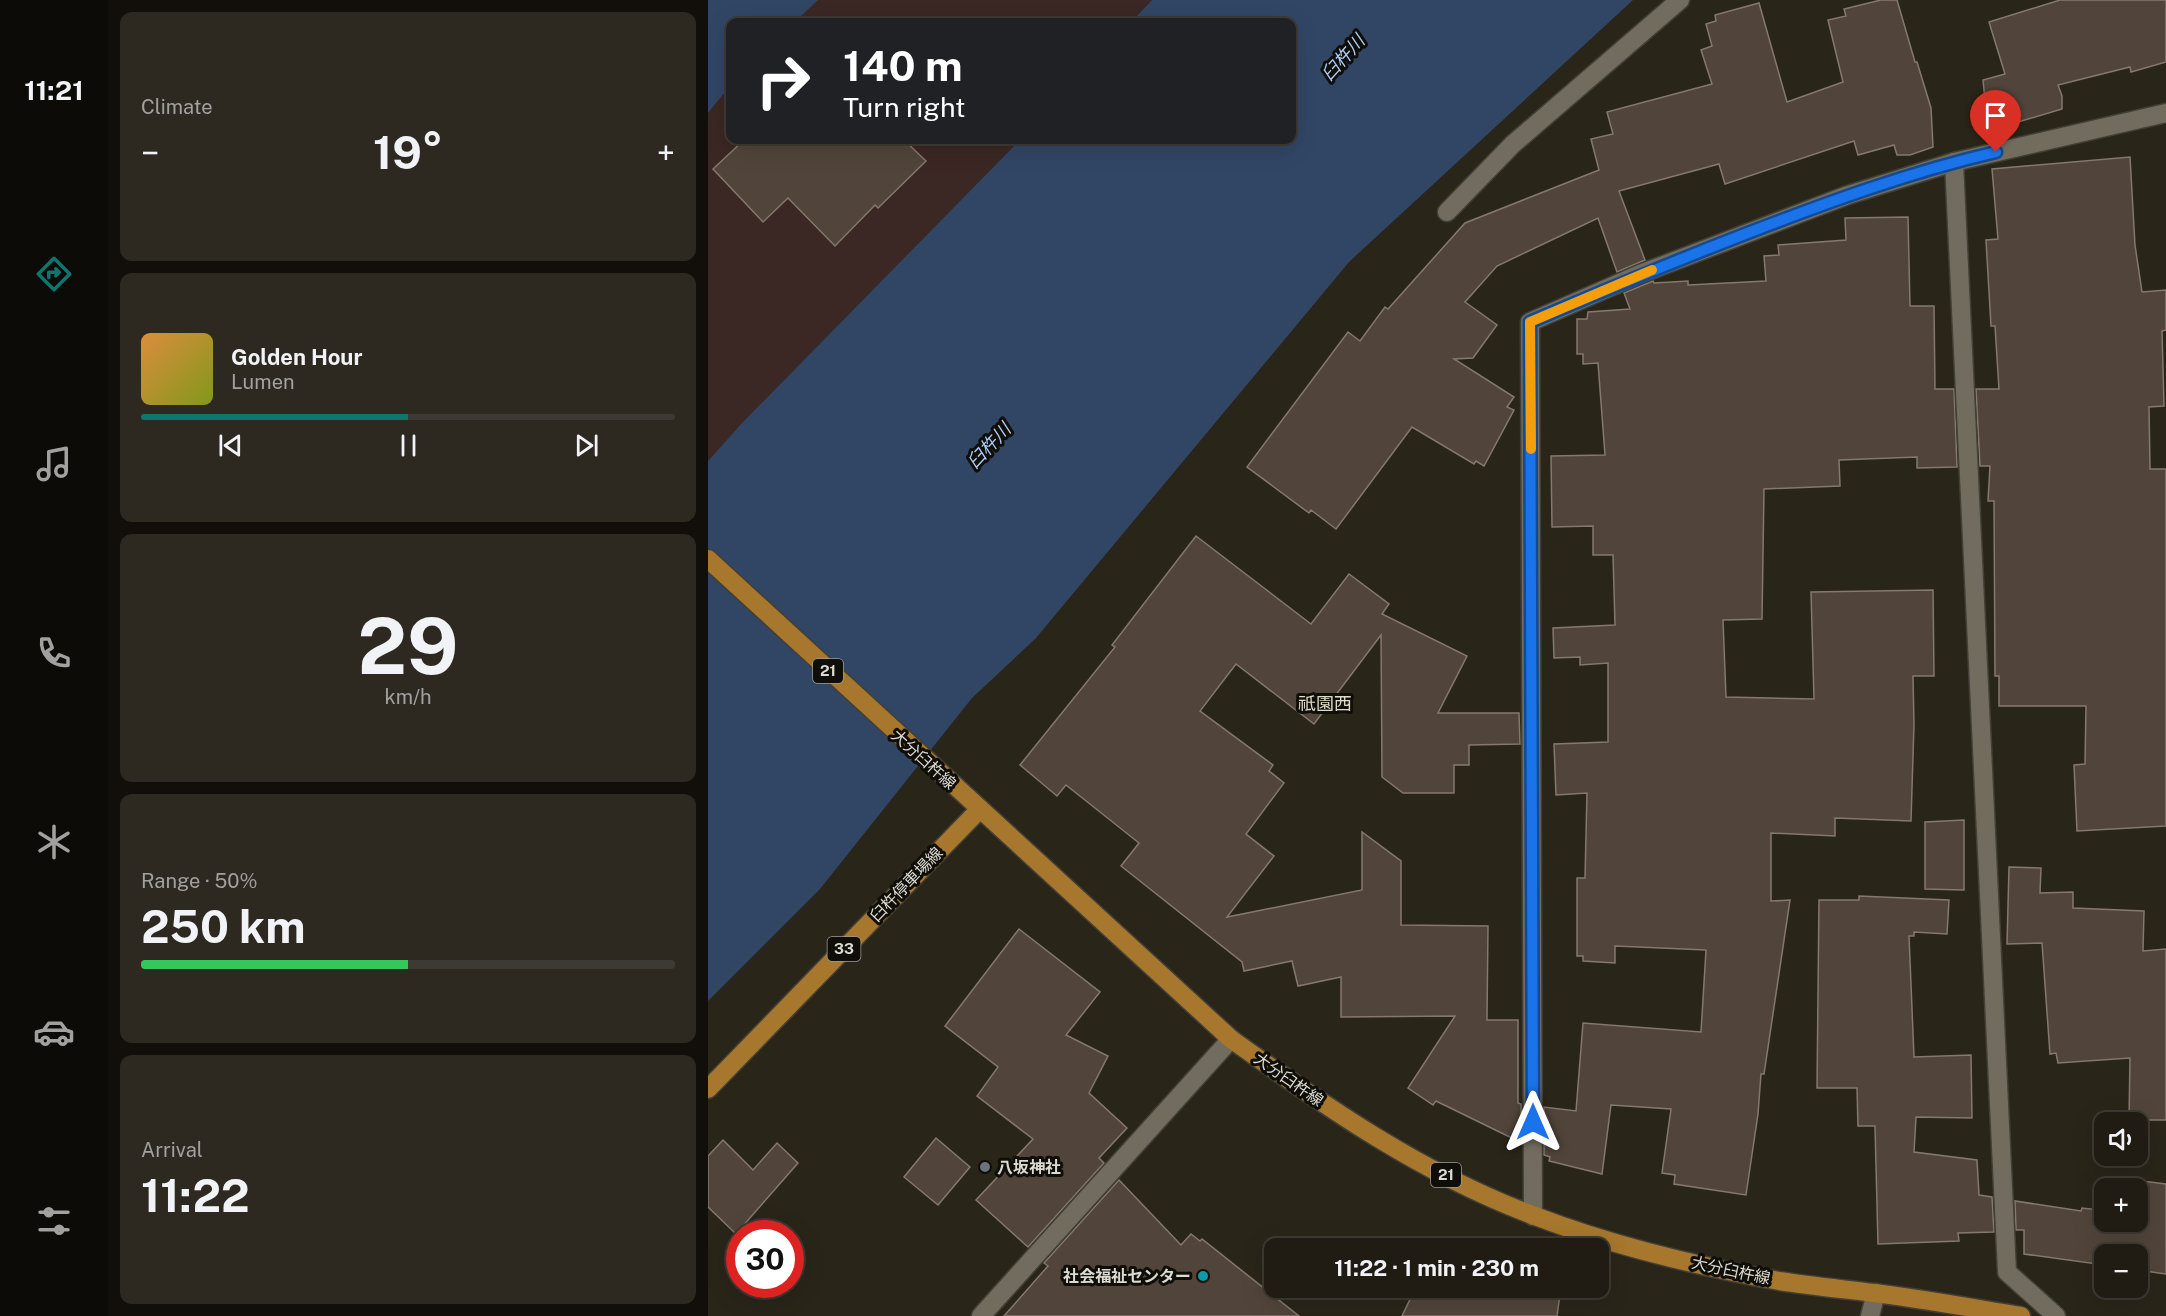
<!DOCTYPE html>
<html lang="en">
<head>
<meta charset="utf-8">
<style>
	:root { --surface:#201c13; --page:#2d2921; --text:#f1f3f6; --muted:#a2a1a0; --line:#3d3a33; --accent:#0f766e }
	body { margin:0; font-family:"Public Sans","Noto Sans JP",sans-serif; background:var(--page); color:var(--text); height:100vh; display:flex; flex-direction:column; font-size:22px; white-space:nowrap }
	* { box-sizing:border-box; margin:0 }
	p { font-size:20px; color:var(--muted) }
	.icon { flex:none; width:33px; height:33px; fill:none; stroke:currentColor; stroke-width:2; stroke-linecap:round; stroke-linejoin:round }
	.map { position:relative; flex:1; overflow:hidden }
	.panel { display:flex; flex-direction:column; gap:12px; padding:12px; background:#120f0a; width:600px }
	.panel>* { flex:none }
	.top-card { position:absolute; left:18px; top:18px; width:570px; height:126px; border-radius:12px; box-shadow:0 6px 24px #0002,0 0 0 2px var(--line); background:#202124; color:#fff; overflow:hidden }
	.fabs { position:absolute; left:1386px; top:1112px; display:grid; gap:12px }
	.fabs a { display:grid; place-items:center; width:54px; height:54px; border-radius:12px; background:var(--surface); box-shadow:0 6px 24px #0002,0 0 0 2px var(--line); font-size:30px }
	.speed { position:absolute; left:18px; top:1220px; display:flex; gap:12px; font-size:30px; font-weight:700; text-align:center }
	.speed>* { display:grid; place-content:center; width:78px; height:78px; border-radius:50%; background:var(--surface); box-shadow:0 6px 24px #0002,0 0 0 2px var(--line); line-height:1 }
	.speed .limit { border:9px solid #d22; background:#fff; color:#111 }
	.pin { position:absolute; display:grid; place-items:center; width:51px; height:51px; color:#fff; margin:-62px -26px; border-radius:50% 50% 50% 0; rotate:-45deg; box-shadow:0 0 6px #0007 }
	.pin .icon { rotate:45deg }
	.me { position:absolute; width:66px; margin:-33px; rotate:0deg; stroke-linejoin:round; filter:drop-shadow(0 0 4px #0008) }
	.turn { display:flex; align-items:center; gap:21px; height:126px; padding:0 18px; font-size:27px }
	.turn .icon { width:78px; height:78px; stroke-width:2.5 }
	.turn b { display:block; font-size:42px; line-height:51px }
	.big { font-size:45px; font-weight:700; line-height:1.1 }
	.panel .widget { flex:1; display:flex; flex-direction:column; justify-content:center; gap:9px; min-width:0; padding:0 21px; border-radius:12px; background:var(--page) }
	.panel .dial { align-items:center; gap:0 }
	.dial b { font-size:78px; line-height:1 }
	.song { display:flex; align-items:center; gap:18px }
	.cover { width:72px; height:72px; border-radius:9px; background:linear-gradient(135deg,hsl(30 70% 55%),hsl(70 70% 35%)) }
	.played { height:6px; border-radius:3px; background:linear-gradient(90deg,var(--accent) 50%,var(--line) 50%) }
	.keys { display:flex; justify-content:space-around; direction:ltr }
	.heat { display:flex; justify-content:space-between; align-items:center; font-size:33px; direction:ltr }
	.charge { height:9px; border-radius:4px; background:linear-gradient(90deg,#34c759 50%,var(--line) 0) }
	.trip { position:absolute; left:556px; top:1238px; width:345px; height:60px; border-radius:12px; background:var(--surface); box-shadow:0 6px 24px #0002,0 0 0 2px var(--line); font-weight:700; line-height:60px; text-align:center }
	main { display:flex; flex:1; min-height:0 }
	.tabs { display:flex; flex-direction:column; width:108px; justify-content:space-around; align-items:center; background:#0d0b08; color:var(--muted) }
	.tabs .icon { width:42px; height:42px }
	.tabs .on { color:var(--accent) }
	.tabs b { font-size:27px; color:var(--text) }
	.map>svg:first-child { display:block }
</style>
</head>
<body>
<main>
<nav class="tabs">
<b>11:21</b>
<svg class="icon on" aria-label="directions" viewBox="0 0 24 24"><path d="M12 3l9 9-9 9-9-9zM9 14v-3h6M13 9l2 2-2 2"/></svg>
<svg class="icon" aria-label="music" viewBox="0 0 24 24"><path d="M9 18V5l10-2v13"/><circle cx="6" cy="18" r="3"/><circle cx="16" cy="16" r="3"/></svg>
<svg class="icon" aria-label="phone" viewBox="0 0 24 24"><path d="M5 4h4l2 5-3 2q2 4 5 5l2-3 5 2v4C11 20 4 13 5 4z"/></svg>
<svg class="icon" aria-label="climate" viewBox="0 0 24 24"><path d="M12 3v18M4 7l16 10M4 17L20 7"/></svg>
<svg class="icon" aria-label="car" viewBox="0 0 24 24"><path d="M5 17H2v-5l4-1 3-4h7l3 4 3 1v5h-3M9 17h6M6 11h13"/><circle cx="7" cy="17" r="2"/><circle cx="17" cy="17" r="2"/></svg>
<svg class="icon" aria-label="filters" viewBox="0 0 24 24"><path d="M4 7h16M4 17h16"/><circle cx="9" cy="7" r="2"/><circle cx="15" cy="17" r="2"/></svg>
</nav>
<section class="panel">
<div class="widget"><p>Climate</p>
<div class="heat"><a>−</a><b class="big">19°</b><a>+</a></div>
</div>
<div class="widget">
<div class="song"><i class="cover"></i><div><b>Golden Hour</b><p>Lumen</p></div></div>
<div class="played"></div>
<div class="keys"><svg class="icon" aria-label="previous" viewBox="0 0 24 24"><path d="M18 5L8 12l10 7zM5 5v14"/></svg><svg class="icon" aria-label="pause" viewBox="0 0 24 24"><path d="M8 5v14M16 5v14"/></svg><svg class="icon" aria-label="next" viewBox="0 0 24 24"><path d="M6 5l10 7-10 7zM19 5v14"/></svg></div>
</div>
<div class="widget dial"><b>29</b><p>km/h</p></div>
<div class="widget"><p>Range · 50%</p><b class="big">250 km</b><div class="charge"></div></div>
<div class="widget"><p>Arrival</p><b class="big">11:22</b></div>
</section>
<div class="map">
<svg width="1458" height="1316" viewBox="0 0 1458 1316">
	<rect width="100%" height="100%" fill="#2a2519"/>
	<g fill="#3b2724">
		<polygon points="110,0 444,0 423,22 87,22"/>
		<polygon points="22,86 22,140 312,140 34,423 0,461 0,113"/>
	</g>
	<g fill="#314665">
		<polygon points="0,0 110,0 87,22 22,22 22,86 0,113"/>
		<polygon points="444,0 925,0 641,262 328,638 264,698 112,889 0,1001 0,461 34,423 312,140 584,140 584,22 423,22"/>
	</g>
	<g fill="#51453b" stroke="#85786d" stroke-width="1.5">
		<polygon points="1173,0 1189,0 1207,62 1209,62 1223,108 1225,147 1202,155 1189,155 1186,145 1150,155 1146,141 1017,184 1011,164 911,191 937,260 909,272 890,218 789,266 757,302 789,325 765,358 746,359 806,397 799,407 806,410 776,466 768,461 766,464 704,427 628,529 603,510 601,513 539,467 640,332 652,341 677,307 680,309 757,223 891,170 883,139 905,134 899,112 1004,84 993,50 1004,46 998,24 1008,21 1007,15 1051,3 1079,102 1135,82 1120,20 1138,16 1136,9"/>
		<polygon points="1352,0 1458,0 1458,62 1423,72 1422,67 1350,85 1354,96 1354,109 1280,131 1275,80 1297,74 1281,22"/>
		<polygon points="36,140 196,140 218,161 170,208 167,205 127,246 80,198 55,222 5,169"/>
		<polygon points="1422,157 1427,245 1434,292 1458,290 1458,330 1454,331 1456,406 1441,407 1442,469 1458,469 1458,826 1369,831 1366,765 1377,764 1378,706 1291,706 1291,676 1287,676 1286,501 1280,501 1282,466 1272,466 1268,389 1291,389 1287,326 1283,326 1278,240 1290,239 1284,169"/>
		<polygon points="1200,217 1202,306 1226,306 1227,389 1246,389 1249,467 1209,468 1209,457 1131,460 1132,486 1056,489 1054,619 1015,620 1018,697 1106,699 1103,592 1225,590 1226,676 1205,676 1206,724 1203,821 1127,818 1127,836 1063,833 1063,901 1082,900 1056,1074 1053,1074 1050,1114 1038,1195 966,1184 967,1175 954,1173 963,1109 903,1105 894,1174 841,1161 842,1157 836,1155 836,1107 868,1111 875,1023 993,1032 998,950 907,946 907,963 875,961 875,956 869,956 869,878 877,878 879,793 848,795 846,744 900,742 900,663 872,665 872,657 846,658 845,628 907,625 905,555 885,555 885,526 844,527 843,456 897,455 890,363 875,364 875,354 869,354 869,319 879,319 880,312 922,309 916,293 945,281 946,283 980,281 980,285 1058,281 1056,256 1071,255 1070,245 1138,240 1137,218"/>
		<polygon points="488,536 603,624 641,574 681,604 674,614 759,656 730,713 811,713 812,744 761,745 761,765 746,765 746,793 695,793 674,777 673,635 606,724 528,664 492,711 565,765 561,771 576,783 538,834 566,856 519,917 654,890 654,832 693,861 693,925 780,926 779,1020 810,1020 810,1103 813,1104 814,1143 728,1101 725,1105 700,1088 747,1016 633,1017 633,977 590,986 584,961 536,971 534,962 413,866 431,843 358,785 349,796 312,765 407,647 404,645"/>
		<polygon points="1256,820 1256,890 1217,889 1217,822"/>
		<polygon points="1301,867 1333,868 1332,893 1365,892 1365,908 1436,911 1435,951 1458,949 1458,1120 1421,1120 1422,1058 1350,1063 1348,1053 1342,1054 1334,943 1299,944"/>
		<polygon points="1151,896 1241,900 1239,934 1206,932 1206,936 1201,936 1206,1057 1263,1055 1264,1118 1208,1117 1206,1152 1269,1160 1271,1195 1284,1197 1286,1232 1250,1233 1251,1241 1170,1244 1167,1126 1150,1126 1149,1088 1109,1088 1111,900 1151,900"/>
		<polygon points="311,929 392,992 358,1035 400,1056 381,1093 419,1128 391,1158 396,1163 320,1247 268,1200 325,1139 269,1096 290,1067 237,1026"/>
		<polygon points="228,1138 262,1167 230,1205 196,1177"/>
		<polygon points="15,1140 45,1170 69,1143 90,1163 28,1234 0,1207 0,1156"/>
		<polygon points="1418,1179 1458,1184 1458,1274 1430,1270 1430,1254 1396,1254 1396,1265 1316,1254 1316,1230 1308,1230 1307,1201 1373,1211 1374,1208 1392,1210 1393,1199 1396,1200 1396,1221 1430,1221 1430,1188 1417,1188"/>
		<polygon points="411,1180 473,1245 483,1234 492,1241 494,1239 591,1316 296,1316 340,1266 336,1263"/>
		<polygon points="708,1287 853,1287 849,1316 694,1316"/>
	</g>
	<g fill="none" stroke-linecap="round" stroke-linejoin="round">
		<defs>
			<g id="minor">
				<polyline points="1246,162 1299,1272 1348,1316"/>
				<polyline points="739,212 805,144 972,0"/>
				<polyline points="825,1216 822,322 932,274 1140,195 1246,162 1458,113"/>
				<polyline points="273,1316 523,1039"/>
				<polyline points="1162,1316 1168,1293"/>
			</g>
			<g id="major">
				<path d="M0,559L523,1039C618,1107 716,1175 827,1216C905,1246 989,1266 1071,1281C1103,1286 1134,1289 1166,1293C1215,1299 1264,1308 1313,1316"/>
				<polyline points="0,1089 272,809"/>
			</g>
		</defs>
		<use href="#minor" stroke="#423f35" stroke-width="21"/>
		<use href="#major" stroke="#423f35" stroke-width="21"/>
		<use href="#minor" stroke="#716c5e" stroke-width="18"/>
		<use href="#major" stroke="#a6772c" stroke-width="18"/>
	</g>
	<g fill="none" stroke-linecap="round" stroke-linejoin="round">
		<defs>
			<path id="route" d="M825,1122L822,322C894,291 965,262 1037,234C1120,202 1202,172 1288,152"/>
		</defs>
		<use href="#route" stroke="#114b97" stroke-width="15"/>
		<use href="#route" stroke="#1a73e8" stroke-width="10"/>
		<polyline stroke="#f59e0b" stroke-width="10" points="823,449 822,322 944,270"/>
	</g>
	<circle fill="#6b7280" stroke="#100e09" stroke-width="2" cx="277" cy="1167" r="6"/>
	<circle fill="#0f9aa8" stroke="#100e09" stroke-width="2" cx="495" cy="1276" r="6"/>
	<g text-anchor="middle" stroke-width="6" stroke-linejoin="round" paint-order="stroke">
		<g fill="#100e09" stroke="#9f9d95" stroke-width="1.5">
			<rect x="105" y="659" width="30" height="24" rx="4.5"/>
			<rect x="119.5" y="937" width="33" height="24" rx="4.5"/>
			<rect x="723" y="1163" width="30" height="24" rx="4.5"/>
		</g>
		<g font-size="15" font-weight="bold" fill="#dcdad1">
			<text x="120" y="676">21</text>
			<text x="136" y="954">33</text>
			<text x="738" y="1180">21</text>
		</g>
		<g font-size="16" fill="#dcdad1" stroke="#100e09">
			<text transform="translate(216 759) rotate(42)" y="6">大分臼杵線</text>
			<text transform="translate(198 884) rotate(-46)" y="6">臼杵停車場線</text>
			<text transform="translate(581 1079) rotate(35)" y="6">大分臼杵線</text>
			<text transform="translate(1023 1270) rotate(12)" y="6">大分臼杵線</text>
		</g>
		<g font-size="16" font-weight="bold" fill="#dcdad1" stroke="#100e09" text-anchor="start">
			<text x="289" y="1173">八坂神社</text>
			<text x="483" y="1282" text-anchor="end">社会福祉センター</text>
		</g>
		<g font-size="18" font-style="italic" fill="#adccf9" stroke="#100e09">
			<text transform="translate(635 58) rotate(-48)" y="6">臼杵川</text>
			<text transform="translate(281 446) rotate(-47)" y="6">臼杵川</text>
		</g>
		<g font-size="18" fill="#e0dac9" stroke="#100e09">
			<text x="617" y="710">祇園西</text>
		</g>
	</g>
</svg>
<div class="fabs">
<a><svg class="icon" aria-label="sound" viewBox="0 0 24 24"><path d="M4 9h4l5-4v14l-5-4H4zM17 9q2 3 0 6"/></svg></a>
<a>+</a>
<a>−</a>
</div>
<div class="speed"><div class="limit">30</div></div>
<div class="pin" style="left:1288px;top:152px;background:#d93025"><svg class="icon" aria-label="arrive" viewBox="0 0 24 24"><path d="M6 21V4h12l-3 4 3 4H6"/></svg></div>
<svg class="me" style="left:825px;top:1122px" viewBox="-20 -20 40 40"><path d="M0-17L14 15 0 8-14 15z" fill="#1a73e8" stroke="#fff" stroke-width="4"/></svg>
<div class="trip">11:22 · 1 min · 230 m</div>
<div class="top-card">
<div class="turn"><svg class="icon" aria-label="right" viewBox="0 0 24 24"><path d="M7 20v-9h11M14 6l5 5-5 5"/></svg><div><b>140 m</b>Turn right</div></div>
</div>
</div>
</main>
</body>
</html>
